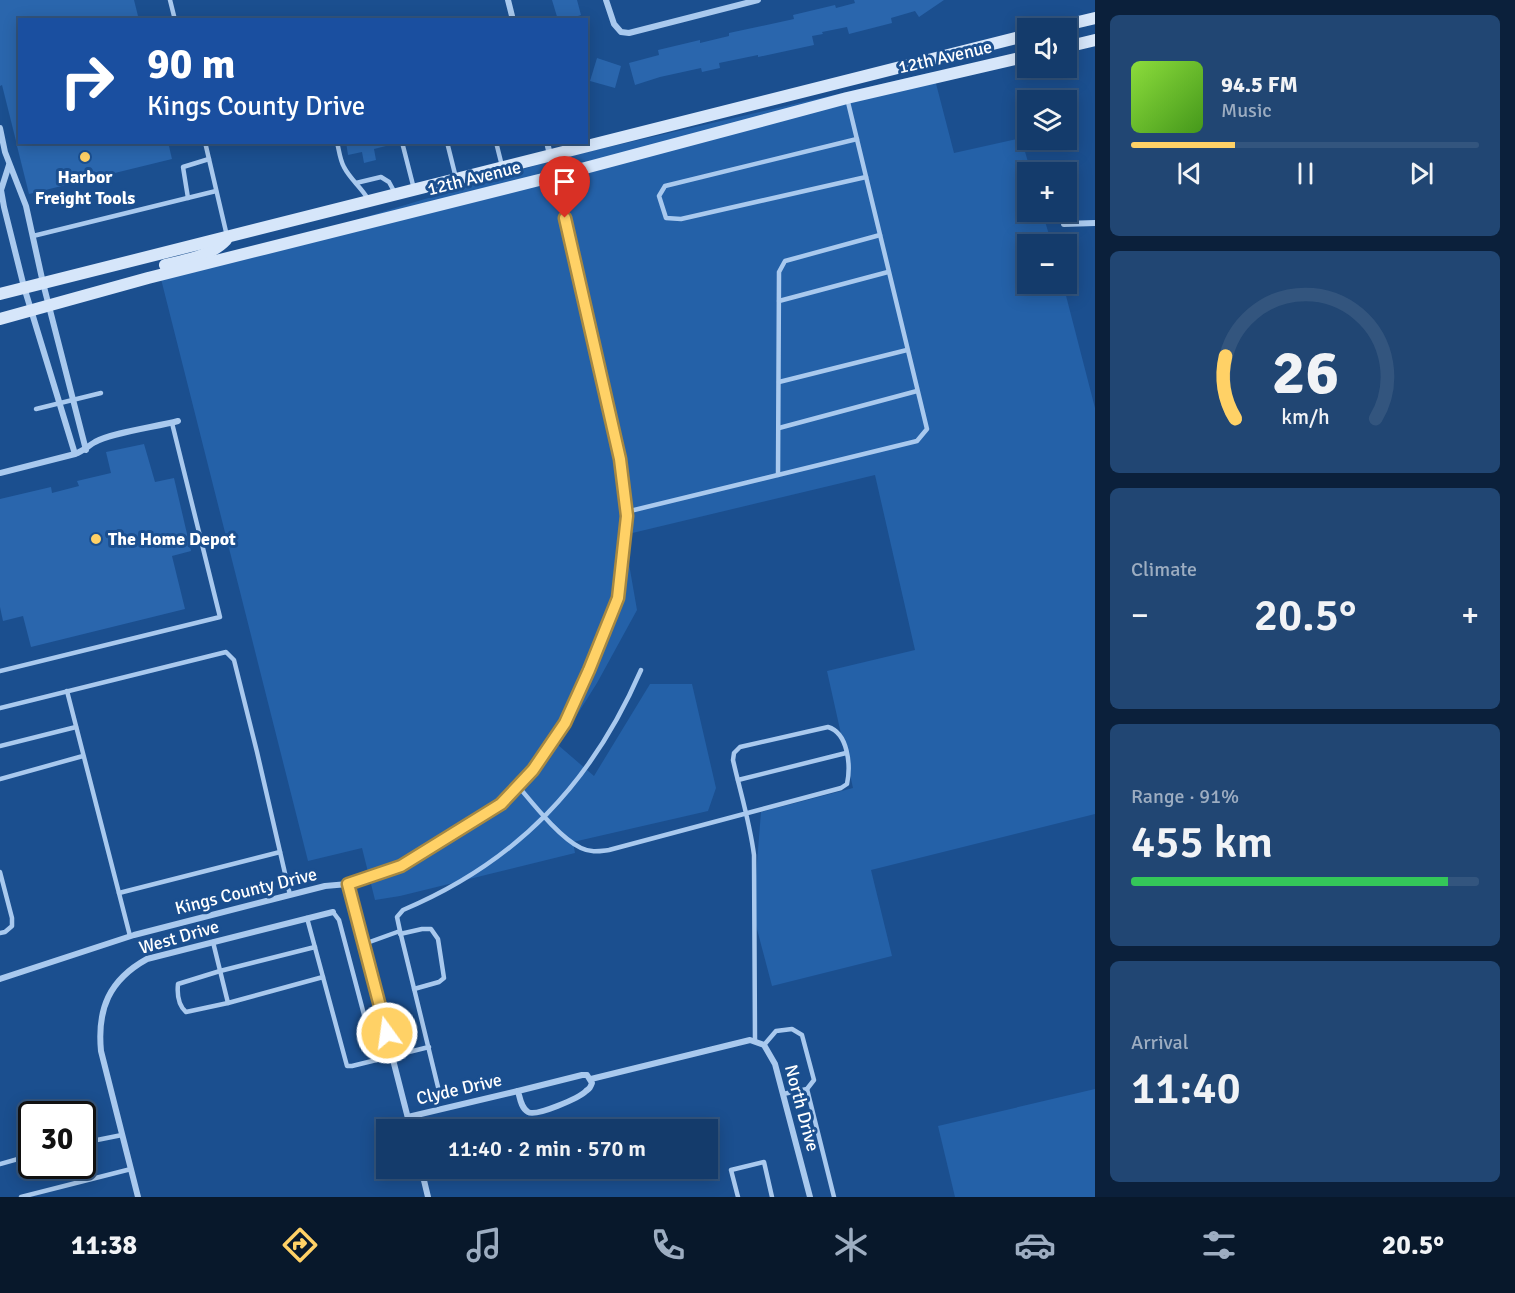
<!DOCTYPE html>
<html lang="en">
<head>
<meta charset="utf-8">
<style>
	:root { --surface:#143b6b; --page:#214673; --text:#f1f3f6; --muted:#9dadc1; --line:#33557e; --accent:#ffd166 }
	body { margin:0; font-family:Signika,sans-serif; background:var(--page); color:var(--text); height:100vh; display:flex; flex-direction:column; font-size:22px; white-space:nowrap }
	* { box-sizing:border-box; margin:0 }
	p { font-size:20px; color:var(--muted) }
	.icon { flex:none; width:33px; height:33px; fill:none; stroke:currentColor; stroke-width:2; stroke-linecap:round; stroke-linejoin:round }
	.map { position:relative; flex:1; overflow:hidden }
	.sheet { display:flex; flex-direction:column; gap:15px; padding:15px; background:#0b203b; width:420px }
	.sheet>* { flex:none }
	.guide { position:absolute; left:18px; top:18px; width:570px; height:126px; border-radius:0px; box-shadow:0 3px 15px #0003,0 0 0 2px var(--line); background:#1a4fa0; color:#fff; overflow:hidden }
	.controls { position:absolute; left:1017px; top:18px; display:grid; gap:12px }
	.controls a { display:grid; place-items:center; width:60px; height:60px; border-radius:0px; background:var(--surface); box-shadow:0 3px 15px #0003,0 0 0 2px var(--line); font-size:30px }
	.speed { position:absolute; left:18px; top:1101px; display:flex; gap:12px; font-size:30px; font-weight:700; text-align:center }
	.speed>* { display:grid; place-content:center; width:78px; height:78px; border-radius:50%; background:var(--surface); box-shadow:0 3px 15px #0003,0 0 0 2px var(--line); line-height:1 }
	.speed .limit { border:3px solid #111; border-radius:9px; background:#fff; color:#111 }
	.pin { position:absolute; display:grid; place-items:center; width:51px; height:51px; color:#fff; margin:-62px -26px; border-radius:50% 50% 50% 0; rotate:-45deg; box-shadow:0 0 6px #0007 }
	.pin .icon { rotate:45deg }
	.me { position:absolute; width:66px; margin:-33px; rotate:346deg; stroke-linejoin:round; filter:drop-shadow(0 0 4px #0008) }
	.turn { display:flex; align-items:center; gap:21px; height:126px; padding:0 30px; font-size:27px }
	.turn .icon { width:78px; height:78px; stroke-width:2.5 }
	.turn b { display:block; font-size:42px; line-height:51px }
	.big { font-size:45px; font-weight:600; line-height:1.1 }
	.sheet .widget { flex:1; display:flex; flex-direction:column; justify-content:center; gap:9px; min-width:0; padding:0 21px; border-radius:9px; background:var(--page) }
	.sheet .dial { align-items:center; gap:0 }
	.dial svg { height:156px; overflow:visible; fill:none; stroke:var(--line); stroke-width:7; stroke-linecap:round; text-anchor:middle }
	.dial text { fill:var(--text); stroke:none }
	.song { display:flex; align-items:center; gap:18px }
	.cover { width:72px; height:72px; border-radius:9px; background:linear-gradient(135deg,hsl(90 70% 55%),hsl(100 70% 35%)) }
	.played { height:6px; border-radius:3px; background:linear-gradient(90deg,var(--accent) 30%,var(--line) 30%) }
	.keys { display:flex; justify-content:space-around; direction:ltr }
	.heat { display:flex; justify-content:space-between; align-items:center; font-size:33px; direction:ltr }
	.charge { height:9px; border-radius:4px; background:linear-gradient(90deg,#34c759 91%,var(--line) 0) }
	.trip { position:absolute; left:376px; top:1119px; width:342px; height:60px; border-radius:0px; background:var(--surface); box-shadow:0 3px 15px #0003,0 0 0 2px var(--line); font-weight:600; line-height:60px; text-align:center }
	.tab-bar { display:flex; height:96px; justify-content:space-around; align-items:center; background:#08182b; color:var(--muted) }
	.tab-bar .icon { width:42px; height:42px }
	.tab-bar .current { color:var(--accent) }
	.tab-bar b { font-size:27px; color:var(--text) }
	main { display:flex; flex:1; min-height:0 }
	.map>svg:first-child { display:block }
</style>
</head>
<body>
<main>
<div class="map">
<svg width="1095" height="1197" viewBox="0 0 1095 1197">
	<rect width="100%" height="100%" fill="#1b4f8f"/>
	<g fill="#2461a8">
		<polygon points="933,72 954,153 1021,138 1031,172 1028,172 1028,212 1042,212 1052,244 1028,244 1028,284 1063,284 1095,408 1095,814 871,870 892,956 772,986 753,914 761,812 853,788 827,671 915,650 875,475 624,535 637,610 597,683 558,745 594,776 650,684 692,684 716,788 708,811 573,842 575,853 400,896 375,900 362,848 308,861 161,279 557,159"/>
		<polygon points="1095,1089 1095,1197 955,1197 938,1126"/>
	</g>
	<g fill="#2a66ad">
		<polygon points="0,0 134,0 139,20 20,20 20,141 16,141 2,85 0,86"/>
		<polygon points="552,0 577,0 581,15 578,16 579,20 558,20"/>
		<polygon points="854,0 944,0 919,17 915,11 891,18 892,23 849,34 847,27 822,32 823,34 812,36 814,45 758,57 758,55 719,63 720,68 702,72 701,68 660,77 635,85 629,63 659,55 658,50 700,40 700,43 729,36 729,33 794,19 793,15 835,5 836,8 855,3"/>
		<polygon points="597,58 621,66 615,88 590,81"/>
		<polygon points="16,142 168,142 172,159 29,194"/>
		<polygon points="346,142 385,142 386,146 374,149 376,160 364,163 362,152 348,155"/>
		<polygon points="144,444 155,482 174,478 191,551 172,556 185,609 31,647 23,616 3,621 0,607 0,499 51,487 52,493 79,486 77,481 111,473 106,452"/>
	</g>
	<g fill="none" stroke-linecap="round" stroke-linejoin="round">
		<g stroke="#a9c9ee" stroke-width="4.5">
			<polyline points="170,0 175,20"/>
			<polyline points="857,139 665,186 659,196 666,218 681,219 866,177"/>
			<polyline points="205,142 227,236"/>
			<path d="M337,142C339,150 340,160 344,167C350,179 361,187 368,199"/>
			<polyline points="402,142 414,189"/>
			<polyline points="447,142 456,178"/>
			<polyline points="496,142 502,166"/>
			<polyline points="356,183 381,177 389,182 395,193"/>
			<polyline points="188,198 183,167 209,159"/>
			<polyline points="33,236 216,191"/>
			<polyline points="779,301 888,272"/>
			<polyline points="779,382 907,350"/>
			<polyline points="36,409 101,393"/>
			<polyline points="779,428 917,391"/>
			<polyline points="778,475 779,272 785,261 880,235"/>
			<polyline points="626,512 917,441 927,429 847,98"/>
			<polyline points="0,671 220,617 172,423"/>
			<polyline points="67,691 130,936"/>
			<polyline points="0,708 226,652 234,660 257,752 290,895"/>
			<polyline points="0,746 76,727"/>
			<polyline points="0,779 83,756"/>
			<polyline points="738,780 846,753"/>
			<path d="M518,786C534,805 560,838 581,848C591,853 600,851 609,850L841,788L847,784C851,765 848,733 828,727L740,747L734,753L733,760C740,791 750,823 754,855L755,1041"/>
			<polyline points="0,872 12,918 12,926 5,932 0,933"/>
			<polyline points="119,893 280,852"/>
			<polyline points="333,912 339,920 376,1060"/>
			<polyline points="307,918 323,977"/>
			<polyline points="400,931 438,1087"/>
			<polyline points="400,934 422,929 431,929 438,939 444,978 439,982 414,989"/>
			<polyline points="213,942 228,1003 323,977 347,1066 352,1066 429,1047"/>
			<path d="M364,944L400,931L397,917L403,910C517,862 592,783 641,670"/>
			<path d="M228,1003L186,1012C178,1005 177,994 178,984L220,971L315,947"/>
			<polyline points="764,1045 776,1031 792,1029 802,1035 814,1080 807,1089 783,1094"/>
			<polyline points="807,1089 834,1197"/>
			<polyline points="82,1143 122,1135"/>
			<polyline points="0,1164 32,1155"/>
			<polyline points="21,1197 131,1169"/>
			<polyline points="738,1197 731,1170 764,1162 772,1197"/>
		</g>
		<g stroke="#a9c9ee" stroke-width="6">
			<polyline points="508,0 513,20"/>
			<polyline points="606,0 614,24 621,32 629,33 758,0"/>
			<polyline points="0,128 5,152 26,206 43,283 86,450"/>
			<polyline points="9,165 1,190 4,207 24,287 75,454"/>
			<polyline points="1064,224 1095,223"/>
			<path d="M0,473L75,454C83,451 88,446 95,442C114,432 156,427 178,421"/>
			<polyline points="348,884 411,1130"/>
			<polyline points="0,979 134,935 325,886 348,884 401,866 501,804 533,769 565,723 589,670 618,598 627,516 620,459 547,142"/>
			<path d="M582,1075H587L592,1083C590,1088 590,1088 586,1091C579,1098 536,1117 528,1112C521,1108 520,1098 518,1091Z"/>
			<polyline points="591,1079 750,1040 764,1045 775,1064 810,1197"/>
			<polyline points="408,1117 518,1091"/>
			<polyline points="421,1168 428,1197"/>
			<path d="M138,1197L101,1051C97,1009 109,980 147,959L333,912"/>
		</g>
		<g stroke="#d6e6fa" stroke-width="12">
			<polyline points="1053,28 1095,18"/>
			<polyline points="1066,47 1095,40"/>
			<path d="M165,265C186,260 211,256 226,240"/>
			<polyline points="0,294 1028,35"/>
			<polyline points="0,319 148,278 555,176 847,98 1028,56"/>
		</g>
	</g>
	<g fill="none" stroke-linecap="round" stroke-linejoin="round">
		<defs>
			<polyline id="route" points="387,1033 348,884 401,866 501,804 533,770 565,723 589,670 618,598 627,516 620,459 565,218"/>
		</defs>
		<use href="#route" stroke="#a68842" stroke-width="15"/>
		<use href="#route" stroke="#ffd166" stroke-width="10"/>
	</g>
	<g fill="#ffd166" stroke="#1b4f8f" stroke-width="2">
		<circle cx="85" cy="157" r="6"/>
		<circle cx="96" cy="539" r="6"/>
	</g>
	<g text-anchor="middle" stroke-width="6" stroke-linejoin="round" paint-order="stroke">
		<g font-size="18" fill="#fff" stroke="#1b4f8f">
			<text transform="translate(945 57) rotate(-13)" y="6">12th Avenue</text>
			<text transform="translate(474 178) rotate(-14)" y="6">12th Avenue</text>
			<text transform="translate(246 891) rotate(-14)" y="6">Kings County Drive</text>
			<text transform="translate(179 937) rotate(-16)" y="6">West Drive</text>
			<text transform="translate(459 1089) rotate(-13)" y="6">Clyde Drive</text>
			<text transform="translate(802 1108) rotate(75)" y="6">North Drive</text>
		</g>
		<g font-size="18" font-weight="bold" fill="#fff" stroke="#1b4f8f">
			<text x="85" y="183">Harbor<tspan x="85" dy="21">Freight Tools</tspan></text>
			<text x="108" y="545" text-anchor="start">The Home Depot</text>
		</g>
	</g>
</svg>
<div class="controls">
<a><svg class="icon" aria-label="sound" viewBox="0 0 24 24"><path d="M4 9h4l5-4v14l-5-4H4zM17 9q2 3 0 6"/></svg></a>
<a><svg class="icon" aria-label="layers" viewBox="0 0 24 24"><path d="M12 4l9 5-9 5-9-5zM3 14l9 5 9-5"/></svg></a>
<a>+</a>
<a>−</a>
</div>
<div class="speed"><div class="limit">30</div></div>
<div class="pin" style="left:565px;top:218px;background:#d93025"><svg class="icon" aria-label="arrive" viewBox="0 0 24 24"><path d="M6 21V4h12l-3 4 3 4H6"/></svg></div>
<svg class="me" style="left:387px;top:1033px" viewBox="-20 -20 40 40"><circle r="17" fill="#ffd166" stroke="#fff" stroke-width="3"/><path d="M0-11L8 9 0 5-8 9z" fill="#fff"/></svg>
<div class="trip">11:40 · 2 min · 570 m</div>
<div class="guide">
<div class="turn"><svg class="icon" aria-label="right" viewBox="0 0 24 24"><path d="M7 20v-9h11M14 6l5 5-5 5"/></svg><div><b>90 m</b>Kings County Drive</div></div>
</div>
</div>
<section class="sheet">
<div class="widget">
<div class="song"><i class="cover"></i><div><b>94.5 FM</b><p>Music</p></div></div>
<div class="played"></div>
<div class="keys"><svg class="icon" aria-label="previous" viewBox="0 0 24 24"><path d="M18 5L8 12l10 7zM5 5v14"/></svg><svg class="icon" aria-label="pause" viewBox="0 0 24 24"><path d="M8 5v14M16 5v14"/></svg><svg class="icon" aria-label="next" viewBox="0 0 24 24"><path d="M6 5l10 7-10 7zM19 5v14"/></svg></div>
</div>
<div class="widget dial"><svg viewBox="0 0 100 80">
<path d="M14 69A42 42 0 1 1 86 69"/>
<path d="M14 69A42 42 0 0 1 9 37" stroke="#ffd166"/>
<text x="50" y="56" font-size="32" font-weight="700">26</text>
<text x="50" y="72" font-size="11">km/h</text>
</svg></div>
<div class="widget"><p>Climate</p>
<div class="heat"><a>−</a><b class="big">20.5°</b><a>+</a></div>
</div>
<div class="widget"><p>Range · 91%</p><b class="big">455 km</b><div class="charge"></div></div>
<div class="widget"><p>Arrival</p><b class="big">11:40</b></div>
</section>
</main>
<nav class="tab-bar">
<b>11:38</b>
<svg class="icon current" aria-label="directions" viewBox="0 0 24 24"><path d="M12 3l9 9-9 9-9-9zM9 14v-3h6M13 9l2 2-2 2"/></svg>
<svg class="icon" aria-label="music" viewBox="0 0 24 24"><path d="M9 18V5l10-2v13"/><circle cx="6" cy="18" r="3"/><circle cx="16" cy="16" r="3"/></svg>
<svg class="icon" aria-label="phone" viewBox="0 0 24 24"><path d="M5 4h4l2 5-3 2q2 4 5 5l2-3 5 2v4C11 20 4 13 5 4z"/></svg>
<svg class="icon" aria-label="climate" viewBox="0 0 24 24"><path d="M12 3v18M4 7l16 10M4 17L20 7"/></svg>
<svg class="icon" aria-label="car" viewBox="0 0 24 24"><path d="M5 17H2v-5l4-1 3-4h7l3 4 3 1v5h-3M9 17h6M6 11h13"/><circle cx="7" cy="17" r="2"/><circle cx="17" cy="17" r="2"/></svg>
<svg class="icon" aria-label="filters" viewBox="0 0 24 24"><path d="M4 7h16M4 17h16"/><circle cx="9" cy="7" r="2"/><circle cx="15" cy="17" r="2"/></svg>
<b>20.5°</b>
</nav>
</body>
</html>
